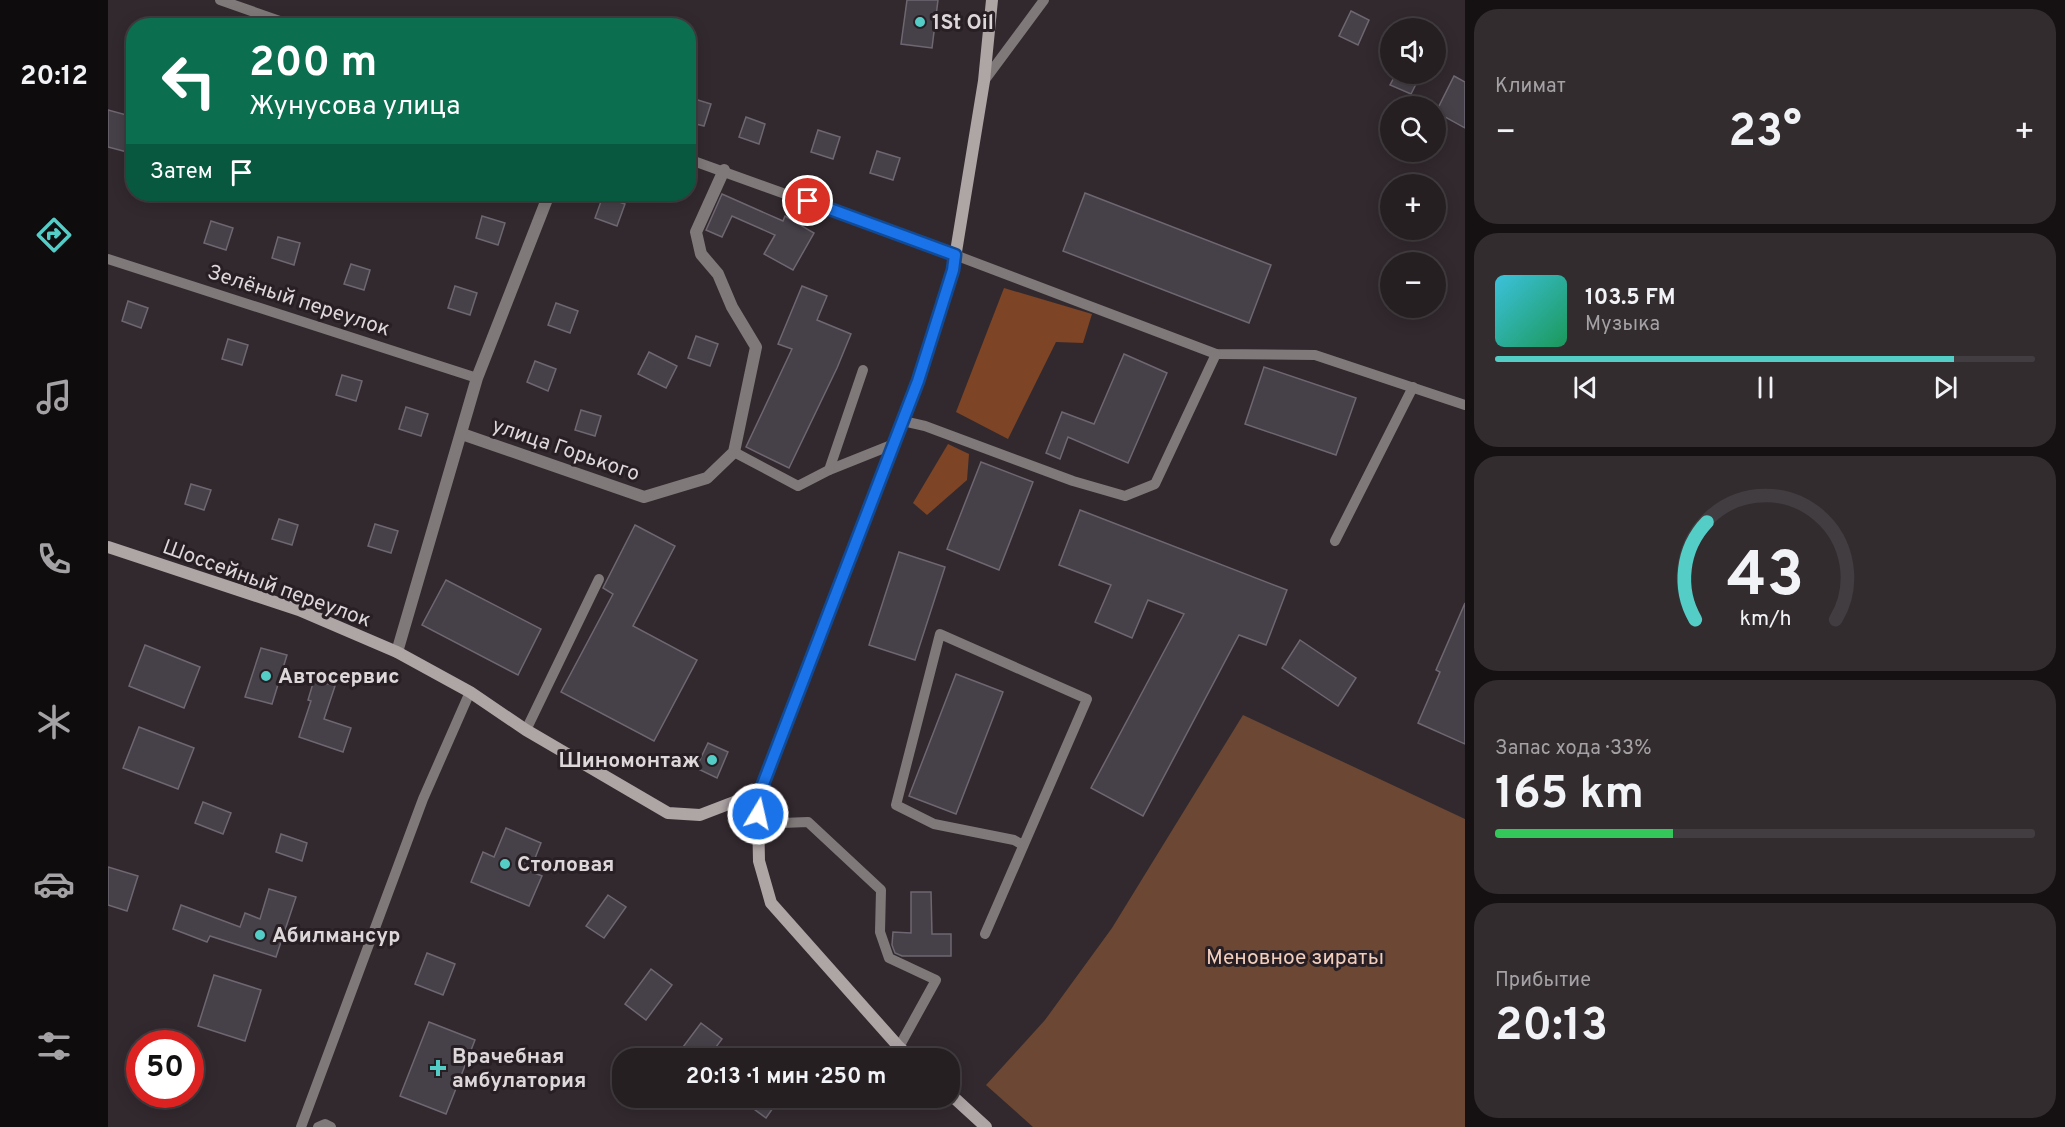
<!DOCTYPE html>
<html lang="ru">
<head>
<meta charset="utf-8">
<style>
	:root { --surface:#261f22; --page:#322c2f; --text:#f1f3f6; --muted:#a4a2a5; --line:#423d40; --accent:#54cdc7 }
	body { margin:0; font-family:Overpass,sans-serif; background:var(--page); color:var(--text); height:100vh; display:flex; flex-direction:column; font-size:22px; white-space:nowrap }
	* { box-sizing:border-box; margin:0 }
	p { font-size:20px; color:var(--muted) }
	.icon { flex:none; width:33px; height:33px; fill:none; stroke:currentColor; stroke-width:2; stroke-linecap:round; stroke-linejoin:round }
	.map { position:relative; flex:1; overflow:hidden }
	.panel { display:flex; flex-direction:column; gap:9px; padding:9px; background:#151113; width:600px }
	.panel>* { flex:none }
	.top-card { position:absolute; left:18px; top:18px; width:570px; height:183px; border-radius:24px; box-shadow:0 3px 15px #0003,0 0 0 2px var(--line); background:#0b6e4f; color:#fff; overflow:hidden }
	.tools { position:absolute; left:1272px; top:18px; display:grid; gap:12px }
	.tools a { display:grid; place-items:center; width:66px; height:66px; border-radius:50%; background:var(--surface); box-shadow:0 3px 15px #0003,0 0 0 2px var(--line); font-size:30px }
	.speed { position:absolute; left:18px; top:1030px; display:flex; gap:12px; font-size:30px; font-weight:700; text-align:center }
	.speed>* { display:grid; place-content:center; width:78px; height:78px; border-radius:50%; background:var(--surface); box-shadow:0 3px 15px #0003,0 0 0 2px var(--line); line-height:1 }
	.speed .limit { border:9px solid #d22; background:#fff; color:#111 }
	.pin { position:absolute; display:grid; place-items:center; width:51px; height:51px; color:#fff; margin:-26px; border:3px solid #fff; border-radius:50%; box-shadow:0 2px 6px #0007 }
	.me { position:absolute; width:66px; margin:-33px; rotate:9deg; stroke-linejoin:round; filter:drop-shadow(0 0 4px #0008) }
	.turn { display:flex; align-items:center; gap:21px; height:126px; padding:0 24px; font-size:27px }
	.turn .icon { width:78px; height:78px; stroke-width:2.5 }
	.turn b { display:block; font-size:42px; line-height:51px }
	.then { display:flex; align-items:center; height:57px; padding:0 24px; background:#0003; gap:12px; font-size:22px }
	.big { font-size:45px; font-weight:700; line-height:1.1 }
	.panel .tile { flex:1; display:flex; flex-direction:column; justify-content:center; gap:9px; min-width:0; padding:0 21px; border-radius:24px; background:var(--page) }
	.panel .dial { align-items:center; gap:0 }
	.dial svg { height:156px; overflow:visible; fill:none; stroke:var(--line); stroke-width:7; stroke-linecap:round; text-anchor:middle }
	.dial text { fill:var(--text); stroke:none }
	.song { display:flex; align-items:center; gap:18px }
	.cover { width:72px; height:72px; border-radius:9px; background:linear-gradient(135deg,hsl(190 70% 55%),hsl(150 70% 35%)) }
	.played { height:6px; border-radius:3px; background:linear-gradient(90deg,var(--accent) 85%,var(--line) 85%) }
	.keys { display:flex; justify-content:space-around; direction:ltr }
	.heat { display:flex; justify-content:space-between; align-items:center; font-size:33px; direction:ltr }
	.charge { height:9px; border-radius:4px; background:linear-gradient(90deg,#34c759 33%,var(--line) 0) }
	.trip { position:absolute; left:504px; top:1048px; width:348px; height:60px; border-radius:24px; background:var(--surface); box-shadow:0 3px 15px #0003,0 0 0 2px var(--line); font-weight:700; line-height:60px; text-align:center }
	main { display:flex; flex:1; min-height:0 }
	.dock { display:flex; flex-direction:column; width:108px; justify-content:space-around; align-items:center; background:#0f0c0e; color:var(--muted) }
	.dock .icon { width:42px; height:42px }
	.dock .on { color:var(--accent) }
	.dock b { font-size:27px; color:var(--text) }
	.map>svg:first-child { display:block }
</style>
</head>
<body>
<main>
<nav class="dock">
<b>20:12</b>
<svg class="icon on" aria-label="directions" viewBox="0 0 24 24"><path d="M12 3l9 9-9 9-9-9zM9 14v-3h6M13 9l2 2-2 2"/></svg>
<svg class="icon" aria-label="music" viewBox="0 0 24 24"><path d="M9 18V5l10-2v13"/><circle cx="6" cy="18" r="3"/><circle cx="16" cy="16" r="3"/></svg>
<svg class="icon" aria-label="phone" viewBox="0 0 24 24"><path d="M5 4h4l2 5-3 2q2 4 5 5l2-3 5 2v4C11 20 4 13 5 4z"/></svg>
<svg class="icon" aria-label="climate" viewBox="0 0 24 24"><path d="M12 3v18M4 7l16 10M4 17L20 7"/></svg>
<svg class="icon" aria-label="car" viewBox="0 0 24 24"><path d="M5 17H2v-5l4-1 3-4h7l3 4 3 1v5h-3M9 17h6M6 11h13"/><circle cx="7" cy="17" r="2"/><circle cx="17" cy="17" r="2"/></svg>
<svg class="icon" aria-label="filters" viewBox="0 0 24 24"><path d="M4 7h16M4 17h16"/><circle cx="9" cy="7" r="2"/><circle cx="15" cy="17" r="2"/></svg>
</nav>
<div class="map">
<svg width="1357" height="1127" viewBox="0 0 1357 1127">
	<rect width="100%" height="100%" fill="#32292e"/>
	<polygon fill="#6b4734" points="1135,715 1357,819 1357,1127 925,1127 878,1085 937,1020 1004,928"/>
	<g fill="#7d4425">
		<polygon points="896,288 984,314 975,343 948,342 900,439 848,412"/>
		<polygon points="840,444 861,454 859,480 819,515 805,503"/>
	</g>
	<g fill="#464049" stroke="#6e6771" stroke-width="1.5">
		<polygon points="799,0 830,0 824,48 793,44"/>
		<polygon points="1243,11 1261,20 1250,45 1231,36"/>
		<polygon points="1288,74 1313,74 1303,94 1282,85"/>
		<polygon points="1346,76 1357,82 1357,128 1328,112"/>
		<polygon points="580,97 603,104 596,126 580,122"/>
		<polygon points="0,110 26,117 26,143 23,153 0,147"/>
		<polygon points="638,117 657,124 651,144 631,137"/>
		<polygon points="710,130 732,137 725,159 703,152"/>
		<polygon points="769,151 792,158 785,180 762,173"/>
		<polygon points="977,193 1163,265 1141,323 955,251"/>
		<polygon points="614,194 675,221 677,216 706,233 685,270 656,254 667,235 624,216 614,237 598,230"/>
		<polygon points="495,196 517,204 509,226 487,218"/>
		<polygon points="374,216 397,223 390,245 368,238"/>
		<polygon points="103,221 125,228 118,250 96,243"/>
		<polygon points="170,237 192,243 186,265 164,258"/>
		<polygon points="243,264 262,270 256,290 236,284"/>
		<polygon points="347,286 369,293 362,315 340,308"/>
		<polygon points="694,286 719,296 709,320 743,334 729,368 681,468 638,447 684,349 670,344"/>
		<polygon points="20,301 40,308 33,328 14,321"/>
		<polygon points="448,303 470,311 462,333 440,325"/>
		<polygon points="588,336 610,344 602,366 580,358"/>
		<polygon points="120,339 140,345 134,365 114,359"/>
		<polygon points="541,352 569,366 558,388 530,374"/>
		<polygon points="1016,354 1059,373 1020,463 960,437 952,459 938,453 954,412 986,424"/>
		<polygon points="427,361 448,369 440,391 419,382"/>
		<polygon points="1156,367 1248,398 1228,455 1137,424"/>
		<polygon points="234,375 254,381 248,401 228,395"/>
		<polygon points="298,407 320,414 313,436 291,429"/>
		<polygon points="473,410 493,416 487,436 467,430"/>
		<polygon points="873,462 925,482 891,570 839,549"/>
		<polygon points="83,484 103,490 96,510 77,504"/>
		<polygon points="972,510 1179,590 1158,645 1131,635 1035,816 983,788 1076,614 1040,600 1024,638 987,622 1003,585 951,565"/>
		<polygon points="171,519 190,525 184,545 164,539"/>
		<polygon points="267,524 290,531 283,553 260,546"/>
		<polygon points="527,525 567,546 525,626 589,660 546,741 453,692 505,594 495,588"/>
		<polygon points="791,552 837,567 807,660 761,645"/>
		<polygon points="338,580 433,629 410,675 314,625"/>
		<polygon points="1357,603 1357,744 1310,723 1332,672 1328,670"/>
		<polygon points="1192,640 1248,678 1230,706 1174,668"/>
		<polygon points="37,645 92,667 76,708 21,686"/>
		<polygon points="153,648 179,655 164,704 137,697"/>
		<polygon points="848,674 895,692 848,814 801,796"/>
		<polygon points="206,680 227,686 216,719 243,728 235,752 191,737 203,701 200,700"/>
		<polygon points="31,727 86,748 70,789 15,768"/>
		<polygon points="600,743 620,752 609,778 588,768"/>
		<polygon points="95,802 123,813 115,834 87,823"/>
		<polygon points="398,828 433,843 422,871 434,876 421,906 363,882 375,852 386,857"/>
		<polygon points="173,834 199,843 194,861 168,852"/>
		<polygon points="0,867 30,876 19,911 0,905"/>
		<polygon points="161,889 188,897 168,957 102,936 99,942 65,929 73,905 132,927 137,913 152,919"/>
		<polygon points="803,892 823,892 824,934 843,934 843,956 794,956 787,953 784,945 785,932 803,933"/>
		<polygon points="500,895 518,907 496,938 478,926"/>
		<polygon points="319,953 347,964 335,995 307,984"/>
		<polygon points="543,969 564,985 538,1020 517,1004"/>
		<polygon points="106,975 153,990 137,1041 90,1026"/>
		<polygon points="321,1022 367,1040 338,1114 292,1096"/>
		<polygon points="593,1023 614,1039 599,1059 566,1059"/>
		<polygon points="631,1098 672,1098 658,1118"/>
	</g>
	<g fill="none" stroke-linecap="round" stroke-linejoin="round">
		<g stroke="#7f7979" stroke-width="10">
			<polyline points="112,0 186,26"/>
			<polyline points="876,81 936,0"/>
			<polyline points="580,159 847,255 1108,354 1207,355 1357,405"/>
			<polyline points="0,259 369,378"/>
			<polyline points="795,421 817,426 965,481 1017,496 1047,484 1108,354"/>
			<polyline points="626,452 690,486 721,470 786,444"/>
			<polyline points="721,470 755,370"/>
			<polyline points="1227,541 1305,387"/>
			<polyline points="418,730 491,579"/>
			<polyline points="650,824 700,822 773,890 772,932 781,958 828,980 791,1047"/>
			<polyline points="877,934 979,699 832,634 788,805 826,824 906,840 915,845"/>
			<polyline points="193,1127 315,799 362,692"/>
			<polyline points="210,1127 217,1124 223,1127"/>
		</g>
		<g stroke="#7f7979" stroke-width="12">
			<polyline points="354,434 536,497 599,478 626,452 648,347 624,307 610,274 593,254 588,232 616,170"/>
			<polyline points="289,652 369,378 441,194"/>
		</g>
		<g stroke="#aea5a5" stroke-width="12">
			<polyline points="0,547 191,610 289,652 362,692 418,730 560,813 592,815 652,792"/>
			<polyline points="804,1059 791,1047 663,903 651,861 650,814 652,792 810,381 845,270 876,81 884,0"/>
			<polyline points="842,1094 878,1127"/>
		</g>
	</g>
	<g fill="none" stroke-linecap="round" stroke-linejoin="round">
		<defs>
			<polyline id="route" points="650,814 652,792 810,381 845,270 847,255 700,201"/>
		</defs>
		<use href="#route" stroke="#114b97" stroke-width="15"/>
		<use href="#route" stroke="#1a73e8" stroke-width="10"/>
	</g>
	<g fill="#54cdc7" stroke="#281f24" stroke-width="2">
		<circle cx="812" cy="22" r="6"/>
		<circle cx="158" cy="676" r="6"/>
		<circle cx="604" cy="760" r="6"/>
		<circle cx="397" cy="864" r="6"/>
		<circle cx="152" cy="935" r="6"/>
		<path d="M327 1059h6v6h6v6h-6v6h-6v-6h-6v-6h6z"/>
	</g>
	<g text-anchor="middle" stroke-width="6" stroke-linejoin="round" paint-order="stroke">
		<g font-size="21" font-weight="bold" fill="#ddd7da" stroke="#281f24" text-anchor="start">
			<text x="824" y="29">1St Oil</text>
			<text x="170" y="683">Автосервис</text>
			<text x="592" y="767" text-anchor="end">Шиномонтаж</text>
			<text x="409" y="871">Столовая</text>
			<text x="164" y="942">Абилмансур</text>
			<text x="344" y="1063">Врачебная<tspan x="344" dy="24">амбулатория</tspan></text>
		</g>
		<g font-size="21" fill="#ddd7da" stroke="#281f24">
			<text transform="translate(191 300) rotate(18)" y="7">Зелёный переулок</text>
			<text transform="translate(458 449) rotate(19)" y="7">улица Горького</text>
			<text transform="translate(159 583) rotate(20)" y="7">Шоссейный переулок</text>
		</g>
		<g font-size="21" fill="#f2cebc" stroke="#281f24">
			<text x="1187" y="964">Меновное зираты</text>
		</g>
	</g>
</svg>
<div class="tools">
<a><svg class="icon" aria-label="sound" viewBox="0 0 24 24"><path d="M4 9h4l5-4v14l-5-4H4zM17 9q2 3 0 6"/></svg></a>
<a><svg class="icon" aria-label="search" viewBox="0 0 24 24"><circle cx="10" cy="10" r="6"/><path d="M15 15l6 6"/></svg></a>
<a>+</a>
<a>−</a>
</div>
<div class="speed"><div class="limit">50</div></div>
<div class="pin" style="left:700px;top:201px;background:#d93025"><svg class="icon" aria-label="arrive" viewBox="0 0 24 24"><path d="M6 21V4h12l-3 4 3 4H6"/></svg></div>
<svg class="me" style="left:650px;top:814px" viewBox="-20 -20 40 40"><circle r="17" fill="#1a73e8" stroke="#fff" stroke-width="3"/><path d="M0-11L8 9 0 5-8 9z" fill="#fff"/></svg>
<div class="trip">20:13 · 1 мин · 250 m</div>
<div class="top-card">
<div class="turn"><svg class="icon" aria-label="left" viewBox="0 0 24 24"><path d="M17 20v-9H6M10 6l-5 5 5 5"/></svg><div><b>200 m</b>Жунусова улица</div></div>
<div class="then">Затем<svg class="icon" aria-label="arrive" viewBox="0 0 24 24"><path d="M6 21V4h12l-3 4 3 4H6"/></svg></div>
</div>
</div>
<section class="panel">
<div class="tile"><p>Климат</p>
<div class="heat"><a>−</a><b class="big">23°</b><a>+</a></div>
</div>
<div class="tile">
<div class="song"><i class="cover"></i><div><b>103.5 FM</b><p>Музыка</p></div></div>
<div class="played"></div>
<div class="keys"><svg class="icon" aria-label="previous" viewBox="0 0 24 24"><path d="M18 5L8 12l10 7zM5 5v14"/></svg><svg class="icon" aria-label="pause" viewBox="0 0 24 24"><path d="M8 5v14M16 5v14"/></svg><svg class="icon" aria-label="next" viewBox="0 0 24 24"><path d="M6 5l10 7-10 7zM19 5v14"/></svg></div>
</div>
<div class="tile dial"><svg viewBox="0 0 100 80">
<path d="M14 69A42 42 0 1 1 86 69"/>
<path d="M14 69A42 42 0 0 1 20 19" stroke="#54cdc7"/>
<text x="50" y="56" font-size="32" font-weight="700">43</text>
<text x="50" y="72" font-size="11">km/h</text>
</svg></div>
<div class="tile"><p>Запас хода · 33%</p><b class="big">165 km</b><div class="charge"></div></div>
<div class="tile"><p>Прибытие</p><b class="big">20:13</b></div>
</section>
</main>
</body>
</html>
